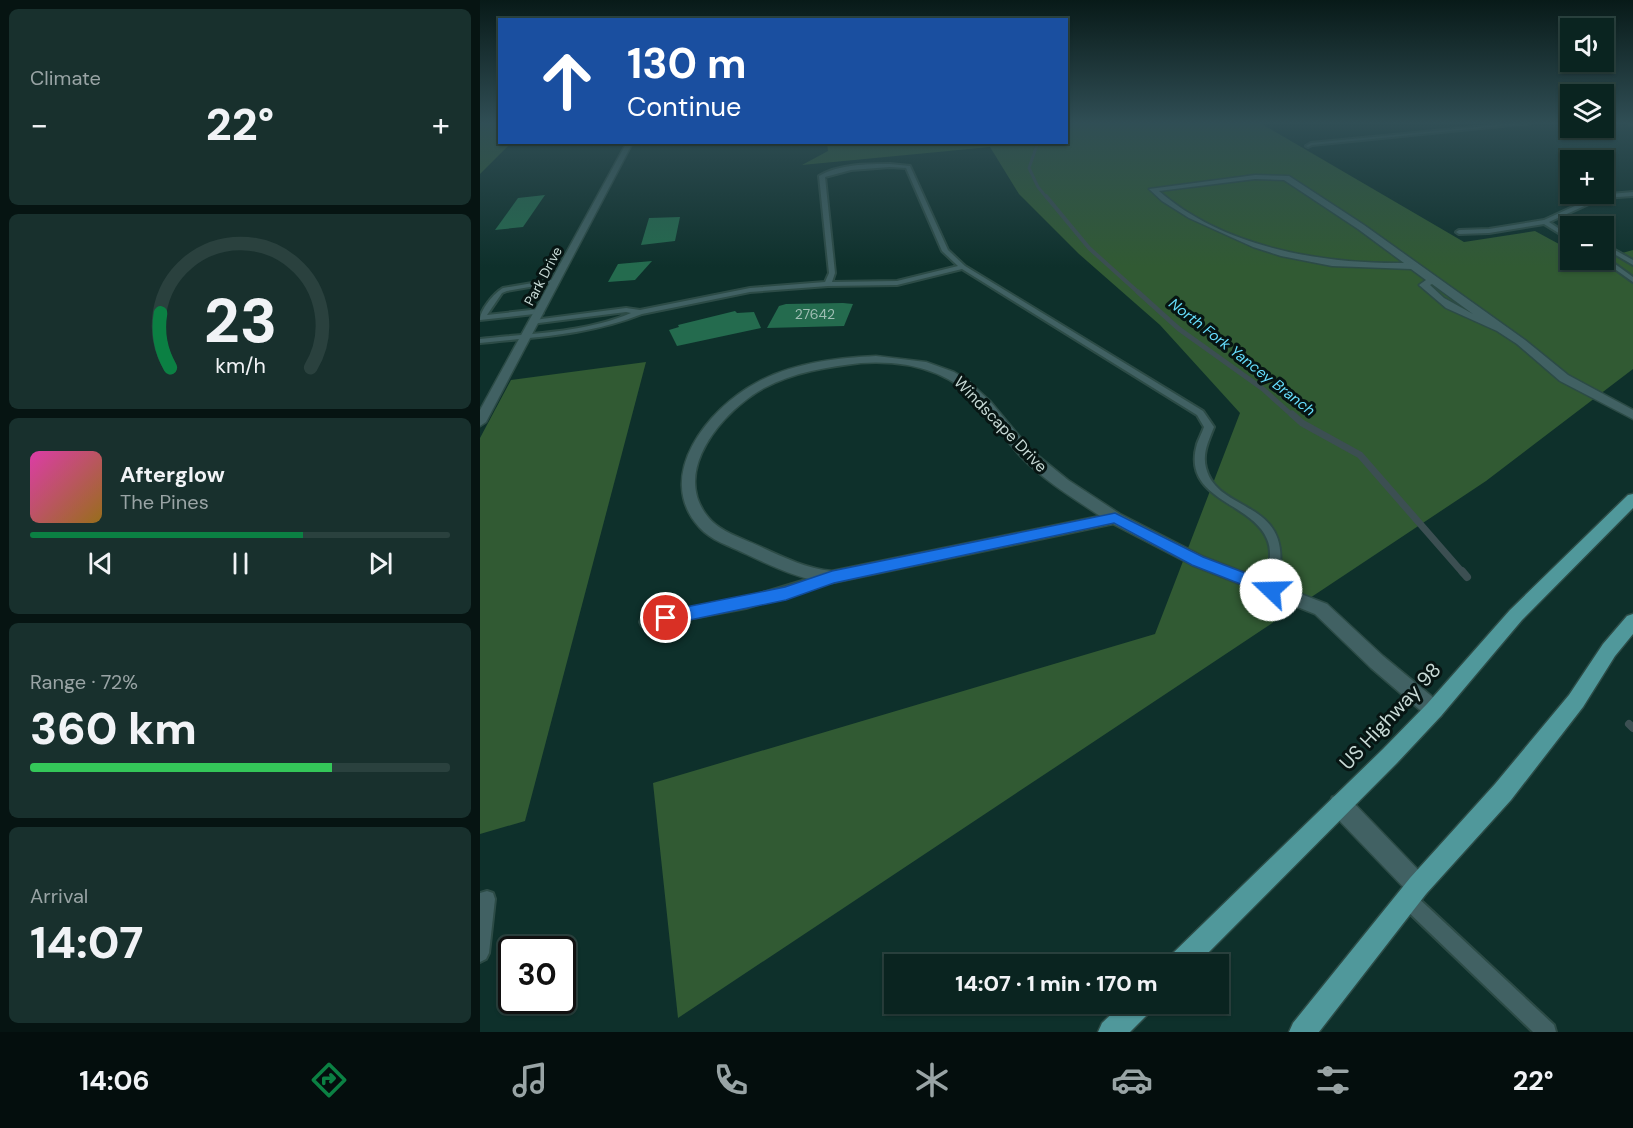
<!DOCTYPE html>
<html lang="en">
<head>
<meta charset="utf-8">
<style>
	:root { --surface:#0a2420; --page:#18302d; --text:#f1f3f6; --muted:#99a4a5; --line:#2a413e; --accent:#0b8043 }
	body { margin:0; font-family:"DM Sans",sans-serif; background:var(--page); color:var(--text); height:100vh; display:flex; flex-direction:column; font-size:22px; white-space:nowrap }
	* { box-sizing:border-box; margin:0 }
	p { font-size:20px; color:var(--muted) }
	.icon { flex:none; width:33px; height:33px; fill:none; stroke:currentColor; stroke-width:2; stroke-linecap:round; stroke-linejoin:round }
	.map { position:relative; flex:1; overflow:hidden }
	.sheet { display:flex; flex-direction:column; gap:9px; padding:9px; background:#061412; width:480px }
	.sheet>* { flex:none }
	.banner { position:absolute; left:18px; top:18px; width:570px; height:126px; border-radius:0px; box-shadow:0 2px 4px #0004,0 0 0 2px var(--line); background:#1a4fa0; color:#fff; overflow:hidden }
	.fabs { position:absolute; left:1080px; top:18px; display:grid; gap:12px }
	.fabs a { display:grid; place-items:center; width:54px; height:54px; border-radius:0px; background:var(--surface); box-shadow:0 2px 4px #0004,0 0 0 2px var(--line); font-size:30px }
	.speed { position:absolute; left:18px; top:936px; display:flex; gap:12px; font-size:30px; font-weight:700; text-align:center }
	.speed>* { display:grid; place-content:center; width:78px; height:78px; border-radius:50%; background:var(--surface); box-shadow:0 2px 4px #0004,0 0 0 2px var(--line); line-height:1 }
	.speed .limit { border:3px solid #111; border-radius:9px; background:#fff; color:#111 }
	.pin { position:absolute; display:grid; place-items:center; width:51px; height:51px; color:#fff; margin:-26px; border:3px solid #fff; border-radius:50%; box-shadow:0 2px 6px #0007 }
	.me { position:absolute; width:66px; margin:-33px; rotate:291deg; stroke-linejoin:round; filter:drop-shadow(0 0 4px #0008) }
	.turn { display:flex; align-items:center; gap:21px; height:126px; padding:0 30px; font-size:27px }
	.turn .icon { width:78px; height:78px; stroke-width:2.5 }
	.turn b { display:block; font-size:42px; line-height:51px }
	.big { font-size:45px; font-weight:800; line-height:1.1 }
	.sheet .widget { flex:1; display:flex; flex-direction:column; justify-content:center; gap:9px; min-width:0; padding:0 21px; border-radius:9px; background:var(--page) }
	.sheet .dial { align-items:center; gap:0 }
	.dial svg { height:156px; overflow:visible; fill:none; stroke:var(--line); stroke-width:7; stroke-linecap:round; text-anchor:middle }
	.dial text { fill:var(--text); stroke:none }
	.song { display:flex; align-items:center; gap:18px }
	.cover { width:72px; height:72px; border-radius:9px; background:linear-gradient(135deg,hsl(320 70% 55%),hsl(40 70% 35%)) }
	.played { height:6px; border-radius:3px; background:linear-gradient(90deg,var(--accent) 65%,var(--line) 65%) }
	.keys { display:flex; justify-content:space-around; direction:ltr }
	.heat { display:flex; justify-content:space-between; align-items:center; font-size:33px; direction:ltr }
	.charge { height:9px; border-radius:4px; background:linear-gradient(90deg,#34c759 72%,var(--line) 0) }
	.trip { position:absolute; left:404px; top:954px; width:345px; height:60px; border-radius:0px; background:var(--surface); box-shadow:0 2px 4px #0004,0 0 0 2px var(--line); font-weight:800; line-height:60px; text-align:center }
	.tabs { display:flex; height:96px; justify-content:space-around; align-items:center; background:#040e0d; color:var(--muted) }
	.tabs .icon { width:42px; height:42px }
	.tabs .selected { color:var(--accent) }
	.tabs b { font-size:27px; color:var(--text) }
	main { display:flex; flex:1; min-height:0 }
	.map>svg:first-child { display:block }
</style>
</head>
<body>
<main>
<section class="sheet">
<div class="widget"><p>Climate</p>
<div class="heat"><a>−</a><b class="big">22°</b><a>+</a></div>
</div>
<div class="widget dial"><svg viewBox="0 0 100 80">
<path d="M14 69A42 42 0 1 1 86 69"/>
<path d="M14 69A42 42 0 0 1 9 41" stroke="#0b8043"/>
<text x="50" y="56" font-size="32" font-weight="700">23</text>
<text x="50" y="72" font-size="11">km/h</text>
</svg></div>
<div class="widget">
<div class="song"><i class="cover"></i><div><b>Afterglow</b><p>The Pines</p></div></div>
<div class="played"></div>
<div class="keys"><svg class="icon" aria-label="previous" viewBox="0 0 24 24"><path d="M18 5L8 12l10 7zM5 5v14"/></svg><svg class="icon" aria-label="pause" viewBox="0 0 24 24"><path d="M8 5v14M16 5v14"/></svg><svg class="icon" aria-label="next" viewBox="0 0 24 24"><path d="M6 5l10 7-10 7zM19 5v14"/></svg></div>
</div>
<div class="widget"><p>Range · 72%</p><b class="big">360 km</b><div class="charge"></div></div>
<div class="widget"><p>Arrival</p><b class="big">14:07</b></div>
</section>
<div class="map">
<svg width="1153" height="1032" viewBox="0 0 1153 1032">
	<rect width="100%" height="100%" fill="#0e302b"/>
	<g fill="#315a33">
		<polygon points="0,123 19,123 20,142 31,143 0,174"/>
		<polygon points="587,123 780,123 984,242 1055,231 1090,250 1090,260 1113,261 1153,250 1153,369 1006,481 198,1018 173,783 675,634 760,413 680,325 599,254 539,194 510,147 322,165 348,151 347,143 586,142"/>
		<polygon points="166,362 45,821 0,834 0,438 31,380"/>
	</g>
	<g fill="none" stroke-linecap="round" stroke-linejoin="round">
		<polyline stroke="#3c4f52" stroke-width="3" points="558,142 549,168 558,187 567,198"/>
		<polyline stroke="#3c4f52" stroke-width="4" points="566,196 609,248 659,293"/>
		<polyline stroke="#3c4f52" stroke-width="5" points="658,292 699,329 783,389 813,416"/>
		<polyline stroke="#3c4f52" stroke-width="7" points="812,414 822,423 880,455 983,573"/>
		<g stroke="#3c4f52" stroke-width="8">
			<polyline points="982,571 987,577"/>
			<polyline points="1149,724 1153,728"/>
		</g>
	</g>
	<g fill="#246b4e">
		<polygon points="65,195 43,227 15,230 38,198"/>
		<polygon points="200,217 195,241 161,245 169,218"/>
		<polygon points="172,261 155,280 128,282 138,264"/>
		<polygon points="306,304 363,303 373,304 364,326 287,328 299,306"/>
		<polygon points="255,311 257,313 274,312 281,328 197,346 189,330 199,327 198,325"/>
	</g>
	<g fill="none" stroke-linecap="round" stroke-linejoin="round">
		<defs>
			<g id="lane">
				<polygon points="1038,123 1051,123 832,145 828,147 826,146 831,143"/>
				<polygon points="1148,123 1153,123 1153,125"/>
				<path d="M410,164L430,166L468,250L485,266L723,411L734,427C729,440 722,453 726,468C737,512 807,500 800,566C799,575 799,585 795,593L791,595L787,593L785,590C787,575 794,554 787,539C771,501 701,500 717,444C719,438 722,433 724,427L717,415L482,269L417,285L348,286L270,292L162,314C110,335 55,337 0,343V339C51,333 104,333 151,313L146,312L51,324V320H54L146,308L160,310L270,288L345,282L349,273L339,176C359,164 388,164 410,164ZM410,167L426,168L462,251L478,266L417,281L352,282L355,273L345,177L371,170Z"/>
				<polygon points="1153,192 1153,196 1122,198 1069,222 1090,236 1090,240 1064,224 1009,233 979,234 976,232 979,230 1009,229 1064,220 1119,195"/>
				<polygon points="1124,244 1153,260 1153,265 1124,248"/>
				<polygon points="1124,256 1153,277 1153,282 1122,260 1124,260"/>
				<path d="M76,279L79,281L78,282L27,291L22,293L7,315L60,309H63V313L0,320C0,310 14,293 23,288Z"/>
				<polygon points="352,572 356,574 358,577 356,580 266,608 166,627 162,626 160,622 162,618 166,617 266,598"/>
				<polygon points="7,891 13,893 15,899 9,953 6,959 0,962 0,893"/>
				<polygon points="928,892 934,894 1074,1025 1076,1032 1053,1032 922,906 920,900 922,894"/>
			</g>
			<g id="street">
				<polygon points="147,142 153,142 6,422 0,426 0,410"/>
				<path d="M775,175L809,176L884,225L1045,340L1088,375L1153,410V419L1080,381L1037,344L1017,331L966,308L939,285L946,280L931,269L852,266L801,256L773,247L709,218L682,201L669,189ZM775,179L804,180L878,229L924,263C841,264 743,247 679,191ZM952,284L993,314L964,298L950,285Z"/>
				<path d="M396,356L446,362L474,372L487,380L510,401L551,450L588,480L640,514L724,557L847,604L903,656L961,704L964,710L961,716L954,719L947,716L891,668L835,614L712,565L633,524L352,583C321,580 294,567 266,554C250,546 230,540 219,527C173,476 229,408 276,383C312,363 356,358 396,356ZM381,363C427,360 471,370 502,407C516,424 527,442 542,458C565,481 593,498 620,516L352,571C325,568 303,557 279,546C262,538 240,532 228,517C190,471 244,410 284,388C314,372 348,367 381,363Z"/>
				<polygon points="860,794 868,797 946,878 950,886 946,894 938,898 930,894 852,813 849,805 852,797"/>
			</g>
			<g id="primary">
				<polygon points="1153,494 1153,508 1042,620 961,716 917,763 717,964 688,964 691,955 903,749 947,704 1030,610 1148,495"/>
				<polygon points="1153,614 1153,634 1135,656 1103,707 1031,800 946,894 839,1032 809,1032 813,1023 930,878 1015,784 1089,695 1123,644 1147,616"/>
				<polygon points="642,1004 673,1004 669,1013 650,1032 618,1032 622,1023"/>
			</g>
		</defs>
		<use href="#lane" stroke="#2c4b46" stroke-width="4"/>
		<use href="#street" stroke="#2c4b46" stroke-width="3"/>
		<use href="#primary" stroke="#2c4b46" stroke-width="3"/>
		<use href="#lane" fill="#416163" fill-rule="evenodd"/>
		<use href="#street" fill="#416163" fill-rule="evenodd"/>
		<use href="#primary" fill="#50989b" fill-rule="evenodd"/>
	</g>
	<linearGradient id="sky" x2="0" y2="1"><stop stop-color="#081a18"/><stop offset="0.46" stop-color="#304e55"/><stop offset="1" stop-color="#304e55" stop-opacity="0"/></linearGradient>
	<rect width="1153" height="267" fill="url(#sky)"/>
	<polygon fill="#1a73e8" stroke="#114b97" stroke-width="1.5" points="635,513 723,557 797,585 799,590 791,596 712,565 634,523 354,583 306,600 186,625 178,618 186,611 305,587 352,571"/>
	<g text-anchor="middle" stroke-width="6" stroke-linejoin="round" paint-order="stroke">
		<g font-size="14" fill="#c8dad6" stroke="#071513">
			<text transform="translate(63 276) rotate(-62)" y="5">Park Drive</text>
		</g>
		<g font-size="14" fill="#9fbeb4">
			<text x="335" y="319">27642</text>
		</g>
		<g font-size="15" font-style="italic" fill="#66defd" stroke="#071513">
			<text transform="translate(762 357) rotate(38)" y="5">North Fork Yancey Branch</text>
		</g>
		<g font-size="16" fill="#c8dad6" stroke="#071513">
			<text transform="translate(521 424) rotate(46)" y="6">Windscape Drive</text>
		</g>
		<g font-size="20" fill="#c8dad6" stroke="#071513">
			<text transform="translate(910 716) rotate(-47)" y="7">US Highway 98</text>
		</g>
	</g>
</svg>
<div class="fabs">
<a><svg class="icon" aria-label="sound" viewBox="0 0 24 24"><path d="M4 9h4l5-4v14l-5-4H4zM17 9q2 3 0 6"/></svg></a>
<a><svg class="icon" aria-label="layers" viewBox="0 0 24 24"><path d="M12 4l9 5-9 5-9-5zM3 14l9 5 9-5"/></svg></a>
<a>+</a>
<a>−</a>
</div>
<div class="speed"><div class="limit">30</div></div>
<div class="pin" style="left:186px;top:618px;background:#d93025"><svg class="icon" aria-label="arrive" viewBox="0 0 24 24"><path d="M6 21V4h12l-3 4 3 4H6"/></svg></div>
<svg class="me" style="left:791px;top:590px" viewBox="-20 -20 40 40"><circle r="19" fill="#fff"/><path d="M0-13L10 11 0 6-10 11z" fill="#1a73e8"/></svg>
<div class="trip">14:07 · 1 min · 170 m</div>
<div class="banner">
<div class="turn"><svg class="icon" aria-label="ahead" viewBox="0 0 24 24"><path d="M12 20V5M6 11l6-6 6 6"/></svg><div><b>130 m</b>Continue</div></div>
</div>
</div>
</main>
<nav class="tabs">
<b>14:06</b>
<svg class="icon selected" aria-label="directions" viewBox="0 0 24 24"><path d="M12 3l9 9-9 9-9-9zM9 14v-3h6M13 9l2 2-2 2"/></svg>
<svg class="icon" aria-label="music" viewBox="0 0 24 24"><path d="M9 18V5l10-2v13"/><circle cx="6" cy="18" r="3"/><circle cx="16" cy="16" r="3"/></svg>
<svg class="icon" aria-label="phone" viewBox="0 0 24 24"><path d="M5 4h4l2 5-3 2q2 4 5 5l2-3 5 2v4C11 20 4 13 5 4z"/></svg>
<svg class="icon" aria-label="climate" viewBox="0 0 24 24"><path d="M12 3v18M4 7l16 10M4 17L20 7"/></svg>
<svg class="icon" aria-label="car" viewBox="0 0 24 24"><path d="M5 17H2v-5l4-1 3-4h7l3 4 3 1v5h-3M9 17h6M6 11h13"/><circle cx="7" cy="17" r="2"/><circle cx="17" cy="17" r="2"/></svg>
<svg class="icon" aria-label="filters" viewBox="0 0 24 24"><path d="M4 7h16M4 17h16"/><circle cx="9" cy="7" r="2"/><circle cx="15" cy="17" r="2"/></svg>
<b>22°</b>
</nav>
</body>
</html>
